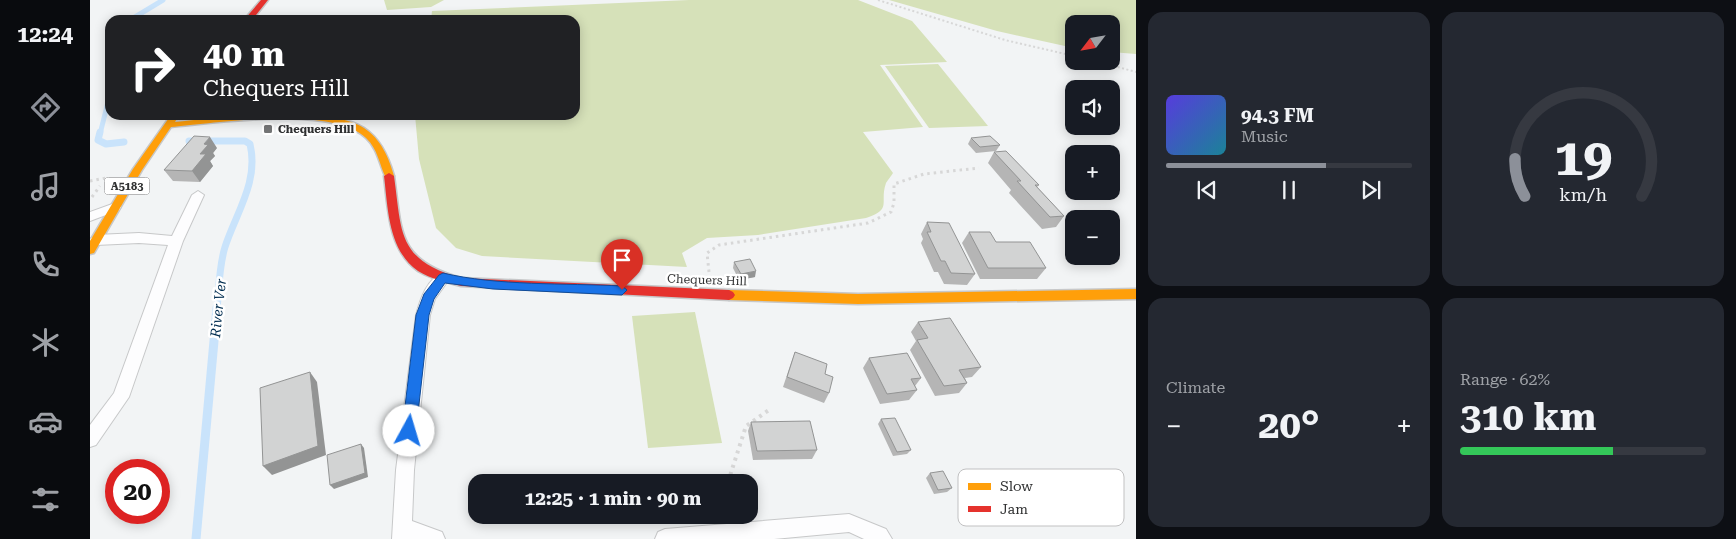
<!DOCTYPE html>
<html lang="en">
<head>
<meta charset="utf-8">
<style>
	:root { --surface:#171b24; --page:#242831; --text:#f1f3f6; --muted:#9ea1a6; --line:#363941; --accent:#8c9099 }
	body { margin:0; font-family:"Roboto Serif",serif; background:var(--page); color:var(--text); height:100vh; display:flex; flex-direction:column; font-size:19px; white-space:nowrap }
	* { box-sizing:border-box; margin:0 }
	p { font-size:16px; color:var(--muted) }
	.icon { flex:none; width:28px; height:28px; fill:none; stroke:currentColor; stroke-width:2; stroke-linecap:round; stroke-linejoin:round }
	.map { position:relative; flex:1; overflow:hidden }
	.drawer { display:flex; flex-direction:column; gap:12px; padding:12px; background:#0d0f14; width:600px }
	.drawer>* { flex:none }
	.top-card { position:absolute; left:15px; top:15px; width:475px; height:105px; border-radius:15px; box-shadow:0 2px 12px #0003; background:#202124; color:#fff; overflow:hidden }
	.needle { width:32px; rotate:239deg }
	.fabs { position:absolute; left:975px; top:15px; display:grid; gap:10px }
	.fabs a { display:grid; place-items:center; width:55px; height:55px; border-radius:10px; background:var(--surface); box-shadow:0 2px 12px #0003; font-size:25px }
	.speed { position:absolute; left:15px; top:459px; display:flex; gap:10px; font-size:25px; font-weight:700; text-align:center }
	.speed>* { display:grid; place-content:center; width:65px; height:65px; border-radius:50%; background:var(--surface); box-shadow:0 2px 12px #0003; line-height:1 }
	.speed .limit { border:8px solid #d22; background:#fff; color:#111 }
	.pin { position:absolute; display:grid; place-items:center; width:42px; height:42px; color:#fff; margin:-51px -21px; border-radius:50% 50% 50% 0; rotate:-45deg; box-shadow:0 0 5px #0007 }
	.pin .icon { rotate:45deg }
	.me { position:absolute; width:55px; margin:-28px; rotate:6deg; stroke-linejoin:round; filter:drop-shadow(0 0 4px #0008) }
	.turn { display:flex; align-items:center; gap:18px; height:105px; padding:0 15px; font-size:22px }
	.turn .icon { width:65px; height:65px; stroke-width:2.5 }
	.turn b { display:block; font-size:35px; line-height:42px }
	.big { font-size:38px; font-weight:700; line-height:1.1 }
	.drawer .widget { flex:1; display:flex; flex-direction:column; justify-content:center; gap:8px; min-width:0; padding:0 18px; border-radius:15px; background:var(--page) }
	.drawer .dial { align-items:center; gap:0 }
	.dial svg { height:130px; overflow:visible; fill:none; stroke:var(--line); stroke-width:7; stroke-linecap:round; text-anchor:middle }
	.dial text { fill:var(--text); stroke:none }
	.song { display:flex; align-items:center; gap:15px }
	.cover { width:60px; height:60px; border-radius:8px; background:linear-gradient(135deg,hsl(250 70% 55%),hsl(190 70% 35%)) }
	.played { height:5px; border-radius:2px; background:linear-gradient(90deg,var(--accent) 65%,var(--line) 65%) }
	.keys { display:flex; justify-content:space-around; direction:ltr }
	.heat { display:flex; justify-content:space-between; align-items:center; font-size:28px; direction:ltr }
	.charge { height:8px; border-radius:4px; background:linear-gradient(90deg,#34c759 62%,var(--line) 0) }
	.drawer .tiles { flex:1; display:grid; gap:12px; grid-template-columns:repeat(2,1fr) }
	.trip { position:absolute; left:378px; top:474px; width:290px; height:50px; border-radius:15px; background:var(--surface); box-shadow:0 2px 12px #0003; font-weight:700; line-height:50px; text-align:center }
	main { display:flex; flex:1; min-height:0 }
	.menu { display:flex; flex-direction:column; width:90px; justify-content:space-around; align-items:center; background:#090b0e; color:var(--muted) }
	.menu .icon { width:35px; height:35px }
	.menu .active { color:var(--accent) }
	.menu b { font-size:22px; color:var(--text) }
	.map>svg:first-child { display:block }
</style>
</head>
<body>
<main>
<nav class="menu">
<b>12:24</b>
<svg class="icon active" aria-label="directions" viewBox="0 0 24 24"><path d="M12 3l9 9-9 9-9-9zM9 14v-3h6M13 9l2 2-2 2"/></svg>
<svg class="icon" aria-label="music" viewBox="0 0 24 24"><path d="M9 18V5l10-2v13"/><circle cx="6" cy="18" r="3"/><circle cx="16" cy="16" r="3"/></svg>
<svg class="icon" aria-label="phone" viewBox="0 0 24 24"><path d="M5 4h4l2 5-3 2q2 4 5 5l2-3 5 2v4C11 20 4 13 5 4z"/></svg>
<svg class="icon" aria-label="climate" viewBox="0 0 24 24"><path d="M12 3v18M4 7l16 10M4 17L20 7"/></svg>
<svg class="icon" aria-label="car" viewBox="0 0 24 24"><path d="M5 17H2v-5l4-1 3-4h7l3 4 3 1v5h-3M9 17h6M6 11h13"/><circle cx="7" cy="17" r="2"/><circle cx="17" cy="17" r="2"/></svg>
<svg class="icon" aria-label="filters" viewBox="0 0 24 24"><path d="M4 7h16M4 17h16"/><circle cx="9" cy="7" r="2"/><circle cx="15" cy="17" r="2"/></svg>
</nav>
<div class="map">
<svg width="1046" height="539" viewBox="0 0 1046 539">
	<rect width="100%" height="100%" fill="#f2f4f5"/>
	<g fill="#d6e1b9">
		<polygon points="294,0 354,0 341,7 297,10"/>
		<path d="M599,0H768L822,21L857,62L790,65L833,127L773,132L803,173C801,176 798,180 796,183C789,203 803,209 776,218L668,235L617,238L592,253L597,267L392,256L366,248L346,228L329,159L325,115H485V20H341L342,11Z"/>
		<polygon points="799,0 1046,0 1046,54 1021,52 1021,24 984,24 984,48 907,31"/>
		<polygon points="848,64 898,126 839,128 795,66"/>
		<polygon points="605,312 632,443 558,448 542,316"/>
	</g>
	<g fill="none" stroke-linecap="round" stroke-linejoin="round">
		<g stroke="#c9e3fb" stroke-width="5">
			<polyline points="40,20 73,0"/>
			<polyline points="10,134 20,94"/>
		</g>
		<g stroke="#c9e3fb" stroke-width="7">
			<polyline points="10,132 8,140 16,144 34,142"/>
			<path d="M99,141H155L160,144C169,182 146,213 135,247C129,266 129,289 127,309"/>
		</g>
		<polyline stroke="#c9e3fb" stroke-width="9" points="106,539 127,308"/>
		<defs>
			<g id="lane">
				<polygon points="108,191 114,195 93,241 39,397 6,445 0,447 0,425 24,393 78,245 49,243 6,245 1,243 0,239 6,235 49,233 82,236 102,195"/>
				<polygon points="25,203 29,204 31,207 29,210 0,221 0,212"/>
				<path d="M353,273L358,274L360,278L345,299L340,315L324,470L322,521L352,532L355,539H302L306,470L326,315C330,300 337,278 353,273Z"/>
				<polygon points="759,514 796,529 802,539 774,539 759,532 684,539 565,539 568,532 575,529"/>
			</g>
			<g id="slow">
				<path d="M81,115H89L85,122C131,117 236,104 274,128C291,139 299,158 304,176L299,179L296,178C289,164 288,149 276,138C241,105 126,123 81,127L52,170L4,253L0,254V241L43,169Z"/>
				<polygon points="1046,289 1046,299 768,304 639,300 635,298 633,295 635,292 639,290 768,294"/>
			</g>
			<g id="jam">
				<polygon points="171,0 178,0 162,20 154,20"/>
				<path d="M299,173L304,176C312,233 307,260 371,278L639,290L643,292L645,295L643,298L639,300L371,286C356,282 341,279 328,271C298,250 298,208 294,176Z"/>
			</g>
		</defs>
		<use href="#lane" stroke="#c7c8c9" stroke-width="2"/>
		<use href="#slow" stroke="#c7c8c9" stroke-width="3"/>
		<use href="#jam" stroke="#c7c8c9" stroke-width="3"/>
		<g stroke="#d7d7d7" stroke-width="2" stroke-dasharray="2 2.5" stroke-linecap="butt">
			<polyline points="788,0 915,40 984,56"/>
			<polyline points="1006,61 1046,72"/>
		</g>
		<g stroke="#d7d7d7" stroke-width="3" stroke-dasharray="2.5 4" stroke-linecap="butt">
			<polyline points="0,181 16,178"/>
			<polyline points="2,197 10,186"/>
			<polyline points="619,272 617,253 629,245 778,223 801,212 804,203 804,184 834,174 889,168"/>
		</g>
		<polyline stroke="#d7d7d7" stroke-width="4" stroke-dasharray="3 4.5" stroke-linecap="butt" points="638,482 656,426 679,410"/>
		<use href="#lane" fill="#fdfdfe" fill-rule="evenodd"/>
		<use href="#slow" fill="#ff9f0a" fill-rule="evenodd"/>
		<use href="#jam" fill="#e5322d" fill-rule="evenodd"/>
	</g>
	<g fill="#b5b5b5">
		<polygon points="881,138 910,145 906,151 886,153 878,144"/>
		<polygon points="127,148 123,153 125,156 120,161 123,166 110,182 83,181 74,170"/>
		<polygon points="904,152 949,185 947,187 974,216 966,227 952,229 919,193 921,190 898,163"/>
		<polygon points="837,222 885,274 877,285 854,284 848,272 844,272 831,243 833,239 831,234"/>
		<polygon points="879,232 906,242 956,268 947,279 890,279 872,243"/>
		<polygon points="644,262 665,277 649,280 643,268"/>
		<polygon points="828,322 891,367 882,377 875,378 877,383 869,393 845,396 820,350 826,341 821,332"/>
		<polygon points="705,352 735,374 739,393 734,403 693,387 701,363"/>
		<polygon points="779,358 831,378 825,386 827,390 819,400 790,404 773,368"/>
		<polygon points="791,419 821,450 817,454 803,456 788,424"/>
		<polygon points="661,422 727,450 722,459 663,460 658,431"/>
		<polygon points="840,473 862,488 857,492 844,494 836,478"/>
		<polygon points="952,476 980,488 973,493 952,493 946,481"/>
	</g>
	<g fill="#939494">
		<polygon points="120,137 127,148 123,153 125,156 120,161 123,166 110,182 102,171 114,144"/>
		<polygon points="666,271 665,277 649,280 651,274"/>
		<polygon points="220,372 227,382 236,455 182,475 173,466"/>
		<polygon points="271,444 274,448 278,477 244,489 240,485"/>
	</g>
	<g fill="#d2d3d3" stroke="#939494">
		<polygon points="104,136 120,137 114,144 118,145 110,154 116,154 102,171 74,170"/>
		<polygon points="900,136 910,145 890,147 881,138"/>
		<polygon points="916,151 949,185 945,185 974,216 960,217 927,181 931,181 904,152"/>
		<polygon points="837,222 859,223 885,274 861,273 855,261 851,261 837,232 841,232"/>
		<polygon points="879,232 900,232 906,242 940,242 956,268 898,268"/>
		<polygon points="660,259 666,271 651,274 644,262"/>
		<polygon points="860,318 891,367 869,370 877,383 854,386 827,340 838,338 828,322"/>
		<polygon points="705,352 737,364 735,374 743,377 739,393 697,377"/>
		<polygon points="817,353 831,378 821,379 827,390 797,394 779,358"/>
		<polygon points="220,372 228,446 173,466 170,388"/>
		<polygon points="805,418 821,450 807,452 791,419"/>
		<polygon points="720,421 727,450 667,451 661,422"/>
		<polygon points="271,444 275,473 240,485 237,455"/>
		<polygon points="853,471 862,488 848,490 840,473"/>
	</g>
	<path fill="#1a73e8" stroke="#114b97" d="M353,273C407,286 475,283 532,286L537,290L532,295L403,289L355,283L344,299L339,315L326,431L324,435L319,437L314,435L312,431L326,315L334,294L349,275Z"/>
	<rect fill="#747576" stroke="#fff" stroke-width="2" x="173" y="124" width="10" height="10" rx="2.5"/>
	<g text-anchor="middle" stroke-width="5" stroke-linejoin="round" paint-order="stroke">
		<g font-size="11" font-weight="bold" fill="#303132" stroke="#fff" text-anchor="start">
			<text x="188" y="133">Chequers Hill</text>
		</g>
		<rect fill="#fff" stroke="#6e6f70" stroke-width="1" x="14.5" y="177.5" width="45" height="17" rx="4"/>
		<g font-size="11" font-weight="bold" fill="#303132">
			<text x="37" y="190">A5183</text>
		</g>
		<g font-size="12" fill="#303132" stroke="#fff">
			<text transform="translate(617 280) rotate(2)" y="4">Chequers Hill</text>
		</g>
		<g font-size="14" font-style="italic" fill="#002d50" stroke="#fff">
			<text transform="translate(128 308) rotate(-84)" y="5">River Ver</text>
		</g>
	</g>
	<rect x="868" y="469" width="166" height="57" rx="8" fill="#fff" stroke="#c1c1c2" stroke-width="1"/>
	<rect x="878" y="483" width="23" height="7" fill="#ff9f0a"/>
	<rect x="878" y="506" width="23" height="6" fill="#e5322d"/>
	<g font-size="14" fill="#303132">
		<text x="910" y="491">Slow</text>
		<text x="910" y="514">Jam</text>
	</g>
</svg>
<div class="fabs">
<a><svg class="needle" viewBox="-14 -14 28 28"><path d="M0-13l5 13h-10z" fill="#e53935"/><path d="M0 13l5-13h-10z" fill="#9ea1a6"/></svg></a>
<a><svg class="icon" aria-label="sound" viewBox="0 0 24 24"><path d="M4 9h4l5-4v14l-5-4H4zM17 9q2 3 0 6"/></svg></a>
<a>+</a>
<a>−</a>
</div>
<div class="speed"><div class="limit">20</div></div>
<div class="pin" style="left:532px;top:290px;background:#d93025"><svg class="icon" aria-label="arrive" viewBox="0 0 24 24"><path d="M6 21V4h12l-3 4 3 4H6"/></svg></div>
<svg class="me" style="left:319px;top:431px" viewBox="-20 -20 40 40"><circle r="19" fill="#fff"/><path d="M0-13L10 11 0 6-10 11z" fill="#1a73e8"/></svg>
<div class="trip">12:25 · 1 min · 90 m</div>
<div class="top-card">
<div class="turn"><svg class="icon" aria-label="right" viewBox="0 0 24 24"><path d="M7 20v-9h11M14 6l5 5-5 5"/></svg><div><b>40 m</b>Chequers Hill</div></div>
</div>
</div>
<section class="drawer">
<div class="tiles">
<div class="widget">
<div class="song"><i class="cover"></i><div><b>94.3 FM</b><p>Music</p></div></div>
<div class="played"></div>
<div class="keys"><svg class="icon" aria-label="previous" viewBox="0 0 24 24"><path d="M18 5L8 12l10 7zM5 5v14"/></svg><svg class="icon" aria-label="pause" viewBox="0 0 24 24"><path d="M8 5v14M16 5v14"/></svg><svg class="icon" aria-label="next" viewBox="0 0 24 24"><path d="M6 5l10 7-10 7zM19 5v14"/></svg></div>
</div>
<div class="widget dial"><svg viewBox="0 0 100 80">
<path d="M14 69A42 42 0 1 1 86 69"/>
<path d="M14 69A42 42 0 0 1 8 46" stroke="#8c9099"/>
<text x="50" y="56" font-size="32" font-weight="700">19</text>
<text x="50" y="72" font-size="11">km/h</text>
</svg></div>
<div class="widget"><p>Climate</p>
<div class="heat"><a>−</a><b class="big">20°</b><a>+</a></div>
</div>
<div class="widget"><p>Range · 62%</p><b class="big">310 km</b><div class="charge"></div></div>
</div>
</section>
</main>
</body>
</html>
